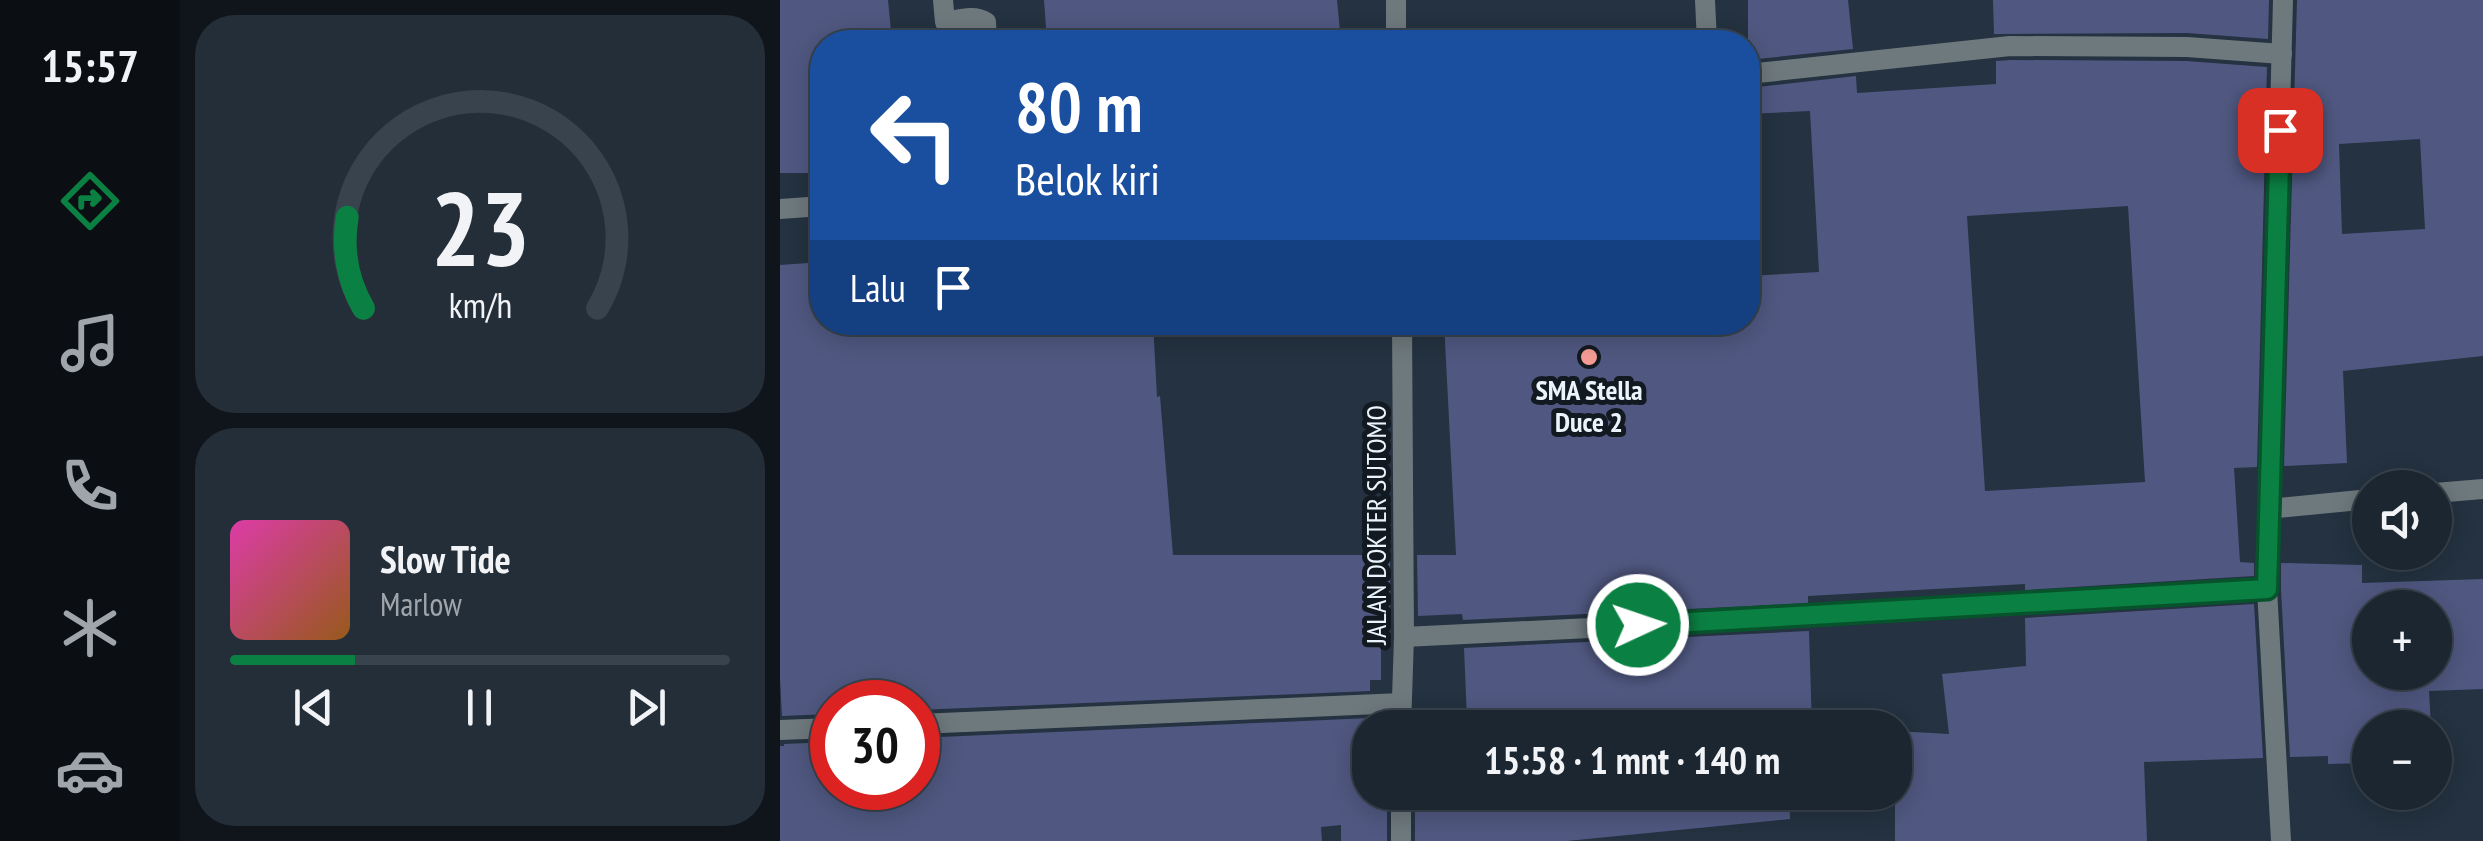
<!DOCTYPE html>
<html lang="id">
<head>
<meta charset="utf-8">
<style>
	:root { --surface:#1b2631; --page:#242e39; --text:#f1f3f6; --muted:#a0a5ab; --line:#39434d; --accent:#0b8043 }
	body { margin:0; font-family:"PT Sans Narrow",sans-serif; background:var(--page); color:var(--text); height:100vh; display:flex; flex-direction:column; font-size:38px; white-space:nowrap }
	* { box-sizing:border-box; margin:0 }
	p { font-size:32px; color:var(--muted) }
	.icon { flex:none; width:55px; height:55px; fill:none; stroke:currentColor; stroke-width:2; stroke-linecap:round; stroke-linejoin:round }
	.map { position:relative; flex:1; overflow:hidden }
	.panel { display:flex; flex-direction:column; gap:15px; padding:15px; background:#0f151b; width:600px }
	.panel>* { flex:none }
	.top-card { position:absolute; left:30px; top:30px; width:950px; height:305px; border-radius:40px; box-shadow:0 5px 25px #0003,0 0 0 2px var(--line); background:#1a4fa0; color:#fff; overflow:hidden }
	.tools { position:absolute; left:1572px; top:470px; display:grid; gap:20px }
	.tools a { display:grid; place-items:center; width:100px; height:100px; border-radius:50%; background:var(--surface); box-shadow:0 5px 25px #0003,0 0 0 2px var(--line); font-size:50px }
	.speed { position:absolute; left:30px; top:680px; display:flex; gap:20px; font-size:50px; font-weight:700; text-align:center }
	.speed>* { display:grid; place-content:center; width:130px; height:130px; border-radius:50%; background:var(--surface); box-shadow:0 5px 25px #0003,0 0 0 2px var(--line); line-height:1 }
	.speed .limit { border:15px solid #d22; background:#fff; color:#111 }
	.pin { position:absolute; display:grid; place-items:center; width:85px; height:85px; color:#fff; margin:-42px; border-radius:20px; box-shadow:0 5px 15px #0006 }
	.me { position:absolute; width:110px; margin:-55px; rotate:87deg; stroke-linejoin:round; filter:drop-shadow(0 0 8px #0008) }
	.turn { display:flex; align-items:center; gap:35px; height:210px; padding:0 40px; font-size:45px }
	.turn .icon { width:130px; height:130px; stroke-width:2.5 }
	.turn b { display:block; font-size:70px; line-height:85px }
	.then { display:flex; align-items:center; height:95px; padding:0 40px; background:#0003; gap:20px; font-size:38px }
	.panel .widget { flex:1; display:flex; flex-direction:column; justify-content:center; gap:15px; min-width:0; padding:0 35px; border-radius:40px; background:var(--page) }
	.panel .dial { align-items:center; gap:0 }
	.dial svg { height:260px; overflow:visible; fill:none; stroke:var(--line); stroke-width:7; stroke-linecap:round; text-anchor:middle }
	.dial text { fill:var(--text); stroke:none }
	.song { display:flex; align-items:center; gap:30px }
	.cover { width:120px; height:120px; border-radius:15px; background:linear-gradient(135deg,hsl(320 70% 55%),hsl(30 70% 35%)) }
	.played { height:10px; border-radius:5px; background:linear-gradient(90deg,var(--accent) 25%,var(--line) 25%) }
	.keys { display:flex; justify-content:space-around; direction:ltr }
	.trip { position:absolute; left:572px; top:710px; width:560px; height:100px; border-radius:40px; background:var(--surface); box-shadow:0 5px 25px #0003,0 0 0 2px var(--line); font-weight:800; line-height:100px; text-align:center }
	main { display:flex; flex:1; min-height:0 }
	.tab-bar { display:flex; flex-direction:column; width:180px; justify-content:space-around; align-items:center; background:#0b0f14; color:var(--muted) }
	.tab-bar .icon { width:70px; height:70px }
	.tab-bar .current { color:var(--accent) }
	.tab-bar b { font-size:45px; color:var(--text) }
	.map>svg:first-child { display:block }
</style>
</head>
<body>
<main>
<nav class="tab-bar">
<b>15:57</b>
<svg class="icon current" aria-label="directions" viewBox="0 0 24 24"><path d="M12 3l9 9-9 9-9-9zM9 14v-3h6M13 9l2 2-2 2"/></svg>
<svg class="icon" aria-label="music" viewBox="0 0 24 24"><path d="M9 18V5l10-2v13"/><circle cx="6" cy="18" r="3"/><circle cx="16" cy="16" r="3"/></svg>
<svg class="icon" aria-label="phone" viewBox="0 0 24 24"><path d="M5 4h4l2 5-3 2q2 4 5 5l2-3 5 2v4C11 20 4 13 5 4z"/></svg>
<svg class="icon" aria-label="climate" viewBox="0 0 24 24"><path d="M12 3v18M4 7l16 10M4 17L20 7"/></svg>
<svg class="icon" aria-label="car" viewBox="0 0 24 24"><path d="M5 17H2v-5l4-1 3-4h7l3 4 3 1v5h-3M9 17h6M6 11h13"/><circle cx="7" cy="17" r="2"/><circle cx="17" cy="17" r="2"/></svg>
</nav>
<section class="panel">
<div class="widget dial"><svg viewBox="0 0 100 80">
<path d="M14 69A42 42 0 1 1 86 69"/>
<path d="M14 69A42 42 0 0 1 9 41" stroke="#0b8043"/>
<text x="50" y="56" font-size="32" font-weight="700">23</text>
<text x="50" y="72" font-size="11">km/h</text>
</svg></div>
<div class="widget">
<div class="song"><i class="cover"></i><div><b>Slow Tide</b><p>Marlow</p></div></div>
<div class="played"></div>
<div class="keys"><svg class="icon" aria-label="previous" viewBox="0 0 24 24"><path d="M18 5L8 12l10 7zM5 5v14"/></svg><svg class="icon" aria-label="pause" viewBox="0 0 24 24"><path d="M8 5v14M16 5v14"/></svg><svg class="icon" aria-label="next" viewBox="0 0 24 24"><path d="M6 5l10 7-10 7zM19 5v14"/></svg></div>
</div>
</section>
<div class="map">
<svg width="1703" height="841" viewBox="0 0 1703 841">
	<rect width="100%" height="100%" fill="#243241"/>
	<g fill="#505881" fill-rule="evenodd">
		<polygon points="0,0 108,0 112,42 42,42 42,173 0,173"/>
		<polygon points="264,0 557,0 561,42 267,42"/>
		<polygon points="968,0 1068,0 1073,49 968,60"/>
		<polygon points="1213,0 1489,0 1488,39 1407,33 1214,34"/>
		<path d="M1517,0H1703V356L1563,371L1567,463L1504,466ZM1640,139L1645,229L1562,234L1559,144Z"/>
		<path d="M1231,60L1406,61L1487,67L1477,467L1454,468L1460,562L1474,563V576L1245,590V584L1028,596V603L683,620L682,614L638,616L637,555H676L664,322H968V276L1039,272L1030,111L968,114V88L1076,76L1077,93L1216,84V61ZM1348,206L1365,482L1205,491L1187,216Z"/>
		<polygon points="42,262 42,322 373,322 377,397 380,396 393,555 610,555 610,618 601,618 601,680 590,680 590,691 138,710 138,702 52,702 52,714 2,716 0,679 0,265"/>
		<path d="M1501,563L1582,565V583L1703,579V689L1649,691L1651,728H1590V763L1548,764V756L1510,757L1501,589ZM1590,608H1655V672H1590Z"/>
		<polygon points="1474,604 1483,758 1364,762 1367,841 1115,841 1115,731 1169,734 1162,674 1246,666 1245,618"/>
		<polygon points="1029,631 1032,728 690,728 690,719 687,719 684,648"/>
		<polygon points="590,718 590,804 607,803 607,841 561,841 561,825 541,827 542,841 0,841 0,746 4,746 4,744 52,742 52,788 138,788 138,738"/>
		<polygon points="693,792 1009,792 1010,819 787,841 635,841 635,802 693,800"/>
	</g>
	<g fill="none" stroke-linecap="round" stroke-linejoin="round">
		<g stroke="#6e797d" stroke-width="20">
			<path d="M163,0L165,22C178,20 194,14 206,22L207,42"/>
			<polyline points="616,0 616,42"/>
			<polyline points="925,0 927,42"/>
			<polyline points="968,74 1230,46 1407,47 1502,54"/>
			<polyline points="0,209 42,206"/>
			<polyline points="1655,493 1703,489"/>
			<polyline points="1488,509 1590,499"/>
			<polyline points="624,637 1015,618 1487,589"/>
			<polyline points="138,724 621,703"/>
			<polyline points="621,728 624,637 622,322"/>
			<polyline points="0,730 52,728"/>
			<polyline points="621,841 621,792"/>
			<polyline points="1501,841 1487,589 1503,0"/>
		</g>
	</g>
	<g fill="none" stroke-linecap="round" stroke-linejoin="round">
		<defs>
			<polyline id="route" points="858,625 1487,589 1500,130"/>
		</defs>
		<use href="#route" stroke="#07532c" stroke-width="25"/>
		<use href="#route" stroke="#0b8043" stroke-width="18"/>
	</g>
	<circle fill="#f59c95" stroke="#131920" stroke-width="4" cx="809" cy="357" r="10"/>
	<g text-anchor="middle" stroke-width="10" stroke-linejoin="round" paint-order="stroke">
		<g font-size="28" font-weight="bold" fill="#eaf4fd" stroke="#131920">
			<text x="809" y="400">SMA Stella<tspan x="809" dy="32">Duce 2</tspan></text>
		</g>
		<g font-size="28" fill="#eaf4fd" stroke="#131920">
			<text transform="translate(596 525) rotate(-90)" y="10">JALAN DOKTER SUTOMO</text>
		</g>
	</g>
</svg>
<div class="tools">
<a><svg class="icon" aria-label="sound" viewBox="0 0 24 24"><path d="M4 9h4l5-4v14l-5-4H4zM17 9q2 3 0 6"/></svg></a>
<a>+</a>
<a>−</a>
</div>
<div class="speed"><div class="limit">30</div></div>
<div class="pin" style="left:1500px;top:130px;background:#d93025"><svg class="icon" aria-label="arrive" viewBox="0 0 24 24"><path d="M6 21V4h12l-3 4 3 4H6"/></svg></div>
<svg class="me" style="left:858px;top:625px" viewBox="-20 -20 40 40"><circle r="17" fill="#0b8043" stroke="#fff" stroke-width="3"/><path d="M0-11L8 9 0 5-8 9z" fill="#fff"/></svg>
<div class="trip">15:58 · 1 mnt · 140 m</div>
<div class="top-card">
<div class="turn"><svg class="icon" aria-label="left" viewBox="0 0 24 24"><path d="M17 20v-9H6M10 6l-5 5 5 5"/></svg><div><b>80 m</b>Belok kiri</div></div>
<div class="then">Lalu<svg class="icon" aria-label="arrive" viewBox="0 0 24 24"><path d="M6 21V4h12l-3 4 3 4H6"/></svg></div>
</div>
</div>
</main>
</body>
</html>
